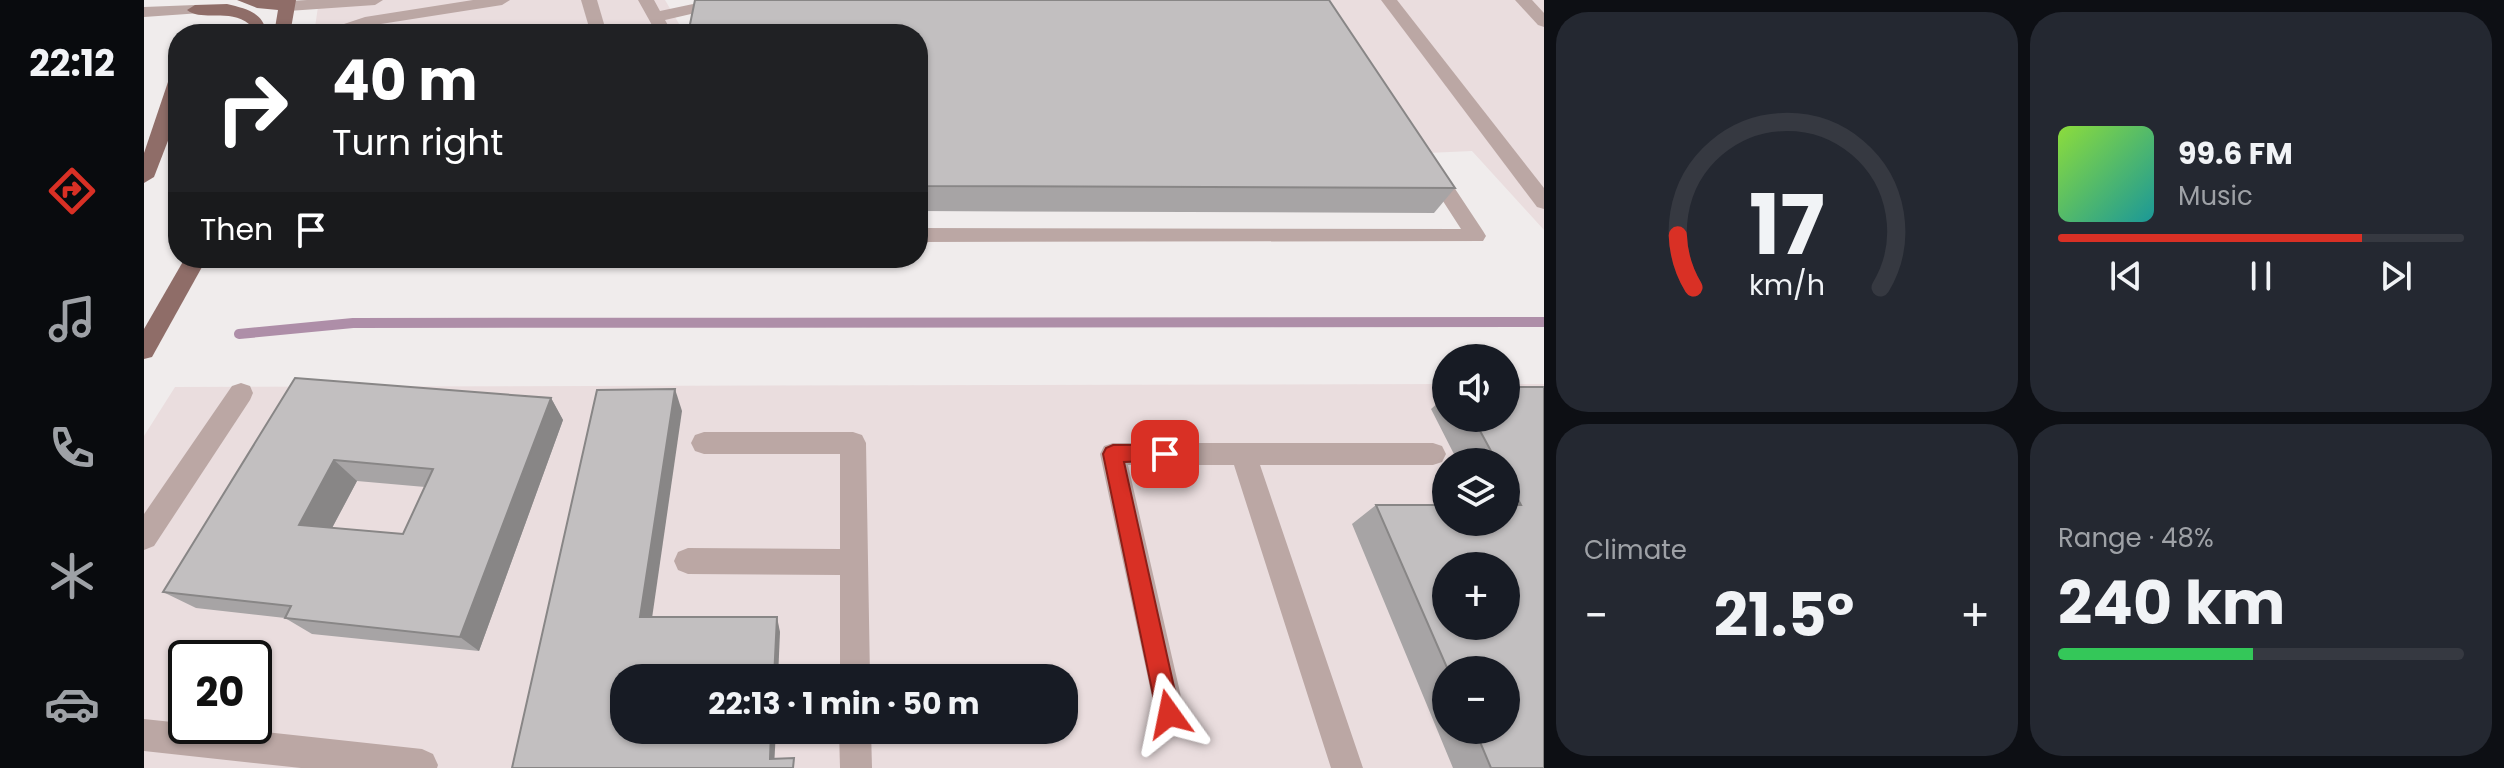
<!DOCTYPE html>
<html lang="en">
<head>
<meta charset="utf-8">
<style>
	:root { --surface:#171b24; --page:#242831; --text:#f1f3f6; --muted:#9ea1a6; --line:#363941; --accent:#d93025 }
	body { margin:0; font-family:Poppins,sans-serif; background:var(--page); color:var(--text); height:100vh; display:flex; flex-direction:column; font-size:30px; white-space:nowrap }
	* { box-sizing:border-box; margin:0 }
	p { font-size:26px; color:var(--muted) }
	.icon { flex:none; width:44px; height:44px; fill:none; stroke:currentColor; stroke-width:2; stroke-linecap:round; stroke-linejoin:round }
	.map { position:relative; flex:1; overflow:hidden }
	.side { display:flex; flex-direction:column; gap:12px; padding:12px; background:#0d0f14; width:960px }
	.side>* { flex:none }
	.banner { position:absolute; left:24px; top:24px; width:760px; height:244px; border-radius:32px; box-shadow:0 2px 6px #0004; background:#202124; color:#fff; overflow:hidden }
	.tools { position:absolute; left:1288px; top:344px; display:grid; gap:16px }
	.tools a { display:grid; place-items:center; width:88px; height:88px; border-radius:50%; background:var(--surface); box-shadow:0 2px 6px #0004; font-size:40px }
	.speed { position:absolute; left:24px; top:640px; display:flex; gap:16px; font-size:40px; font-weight:700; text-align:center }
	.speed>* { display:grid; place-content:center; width:104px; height:104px; border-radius:50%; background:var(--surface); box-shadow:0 2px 6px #0004; line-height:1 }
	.speed .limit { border:4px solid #111; border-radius:12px; background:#fff; color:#111 }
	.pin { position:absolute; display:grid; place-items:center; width:68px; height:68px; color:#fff; margin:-34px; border-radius:16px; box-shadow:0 4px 12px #0006 }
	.me { position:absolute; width:88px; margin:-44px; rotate:348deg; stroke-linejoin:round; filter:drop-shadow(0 0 6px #0008) }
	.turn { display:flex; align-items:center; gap:28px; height:168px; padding:0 32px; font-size:36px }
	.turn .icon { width:104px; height:104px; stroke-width:2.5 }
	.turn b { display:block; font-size:56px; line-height:68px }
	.then { display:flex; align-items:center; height:76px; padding:0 32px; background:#0003; gap:16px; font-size:30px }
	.big { font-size:60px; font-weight:700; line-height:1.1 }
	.side .tile { flex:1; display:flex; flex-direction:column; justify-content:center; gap:12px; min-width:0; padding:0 28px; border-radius:32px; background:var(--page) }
	.side .dial { align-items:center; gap:0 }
	.dial svg { height:208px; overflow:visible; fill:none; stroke:var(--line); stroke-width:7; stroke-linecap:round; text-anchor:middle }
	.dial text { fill:var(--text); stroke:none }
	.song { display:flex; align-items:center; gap:24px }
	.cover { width:96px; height:96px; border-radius:12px; background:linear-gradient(135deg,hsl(90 70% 55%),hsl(180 70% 35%)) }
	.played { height:8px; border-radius:4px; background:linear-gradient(90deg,var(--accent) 75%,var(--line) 75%) }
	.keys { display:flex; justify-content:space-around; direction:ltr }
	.heat { display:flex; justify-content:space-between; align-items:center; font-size:44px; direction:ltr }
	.charge { height:12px; border-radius:6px; background:linear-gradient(90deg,#34c759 48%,var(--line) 0) }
	.side .tiles { flex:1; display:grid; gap:12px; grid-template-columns:repeat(2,1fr) }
	.trip { position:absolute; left:466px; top:664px; width:468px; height:80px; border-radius:32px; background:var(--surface); box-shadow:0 2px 6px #0004; font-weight:700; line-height:80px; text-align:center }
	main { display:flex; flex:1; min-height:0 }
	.tabs { display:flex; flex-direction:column; width:144px; justify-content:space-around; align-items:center; background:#090b0e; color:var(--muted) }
	.tabs .icon { width:56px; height:56px }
	.tabs .selected { color:var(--accent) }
	.tabs b { font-size:36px; color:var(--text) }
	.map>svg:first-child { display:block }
</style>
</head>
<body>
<main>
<nav class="tabs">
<b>22:12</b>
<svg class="icon selected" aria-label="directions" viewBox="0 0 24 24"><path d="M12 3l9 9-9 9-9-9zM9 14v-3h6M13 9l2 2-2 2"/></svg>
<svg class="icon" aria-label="music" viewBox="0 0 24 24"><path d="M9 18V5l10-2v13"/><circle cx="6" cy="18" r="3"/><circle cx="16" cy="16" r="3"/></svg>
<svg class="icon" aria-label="phone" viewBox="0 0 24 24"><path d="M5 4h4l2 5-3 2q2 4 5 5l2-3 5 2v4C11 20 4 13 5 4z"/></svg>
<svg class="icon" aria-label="climate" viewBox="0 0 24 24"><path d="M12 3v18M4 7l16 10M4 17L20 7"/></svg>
<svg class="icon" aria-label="car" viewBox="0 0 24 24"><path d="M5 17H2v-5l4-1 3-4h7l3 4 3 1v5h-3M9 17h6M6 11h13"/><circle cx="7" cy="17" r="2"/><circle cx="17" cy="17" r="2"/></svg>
</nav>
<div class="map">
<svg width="1400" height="768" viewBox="0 0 1400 768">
	<rect width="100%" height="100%" fill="#f0ecec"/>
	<g fill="#eaddde" fill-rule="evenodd">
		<polygon points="175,0 521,0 541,34 170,34"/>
		<polygon points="1122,0 1400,0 1400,230 1328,151 1216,156"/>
		<path d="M1302,384V418H1362V384H1400V768H0V436L31,387ZM1302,462H1362V522H1302ZM1302,566H1362V626H1302ZM42,658H110V726H42ZM1302,670H1362V730H1302ZM480,678H920V730H480Z"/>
	</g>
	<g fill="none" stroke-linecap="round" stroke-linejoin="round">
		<polyline stroke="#ae8ea8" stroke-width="10" points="95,334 209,323 1400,322"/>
		<g fill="#bba7a4" fill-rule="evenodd">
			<polygon points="163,0 239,0 231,5 144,11 136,6 144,1"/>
			<polygon points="329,0 366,0 358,5 224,26 209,34 192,34 200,24 221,17"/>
			<polygon points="437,0 453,0 463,34 447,34"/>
			<polygon points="494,0 510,0 516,11 568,0 588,2 586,5 521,20 529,34 513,34"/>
			<polygon points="1237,0 1253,0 1400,188 1400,209 1393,207"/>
			<polygon points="1371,0 1388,0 1400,13 1400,27 1394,25"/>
			<polygon points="51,5 59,10 57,13 0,17 0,7"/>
			<polygon points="1287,161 1294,163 1339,231 1342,236 1339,241 774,242 774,228 1317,229 1277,167"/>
			<polygon points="97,383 106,386 109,393 106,400 10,546 0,550 0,514 88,386"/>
			<polygon points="560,432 709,432 718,435 722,443 726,678 696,678 696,575 544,574 534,570 530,561 534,552 544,548 696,549 696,454 560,454 551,451 547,443 551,435"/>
			<polygon points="969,443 1289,443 1298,446 1302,454 1298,462 1289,465 1116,465 1219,768 1187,768 1090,465 984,465 1041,714 1036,725 1025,730 1014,725 956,454 960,446"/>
			<polygon points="0,719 278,749 289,754 294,765 293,768 157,768 0,751"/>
			<polygon points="695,730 727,730 728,768 696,768"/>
		</g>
		<g fill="#8f6d68" fill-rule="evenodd">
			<polygon points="93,0 152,0 146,34 130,34 134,10 113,8"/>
			<path d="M83,4C103,9 119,12 123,34H107L105,24C85,8 58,22 43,10L51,5Z"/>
			<polygon points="34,74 32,120 10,177 0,183 0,153 25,79"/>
			<polygon points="41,258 63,258 8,357 0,359 0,329"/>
		</g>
	</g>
	<g fill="#a7a4a5" fill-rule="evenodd">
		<polygon points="774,34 1311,188 1290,213 774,211"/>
		<path d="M151,378L407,398L419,420L335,651L168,634L141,618L52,608L19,592ZM213,481L281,487L259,534L188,528Z"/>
		<path d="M1400,387V768H1309L1208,524L1232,505L1362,522V462H1314L1287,409L1302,396V418H1362ZM1302,670H1362V730H1302Z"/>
	</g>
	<g fill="#888686">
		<polygon points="531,389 538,411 506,632 496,617"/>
		<polygon points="407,398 419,420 335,651 316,637"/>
		<polygon points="190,460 213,481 180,543 155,525"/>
		<polygon points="633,617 636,632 634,678 630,678"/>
		<polygon points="627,730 632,730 630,768 626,759"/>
	</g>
	<g fill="#c2bfc0" stroke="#888686" stroke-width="2" fill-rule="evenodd">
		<polygon points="551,0 1185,0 1311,188 774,186 774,34 544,34"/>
		<path d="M151,378L407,398L316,637L141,618L147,606L19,592ZM190,460L289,469L259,534L155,525Z"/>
		<path d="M1362,387H1400V768H1347L1331,730H1362V670H1304L1232,505H1302V522H1362V505H1377L1362,477V462H1353L1329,418H1362ZM1302,566H1362V626H1302Z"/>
		<polygon points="531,389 496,617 633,617 630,678 480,678 480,730 627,730 626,759 650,758 649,768 368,768 453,390"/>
	</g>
	<polygon fill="#d93025" stroke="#8d1f18" stroke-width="2" points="969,445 1021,445 1028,448 1030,454 1028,460 980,462 1036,714 1033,722 1025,726 1016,722 1013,714 959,454 962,448"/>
</svg>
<div class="tools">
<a><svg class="icon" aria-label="sound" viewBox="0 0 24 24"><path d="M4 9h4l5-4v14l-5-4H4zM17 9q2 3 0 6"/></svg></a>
<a><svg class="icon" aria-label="layers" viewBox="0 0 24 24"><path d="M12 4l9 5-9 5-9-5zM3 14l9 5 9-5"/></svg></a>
<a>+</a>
<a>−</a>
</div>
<div class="speed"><div class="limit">20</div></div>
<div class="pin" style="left:1021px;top:454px;background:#d93025"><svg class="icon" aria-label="arrive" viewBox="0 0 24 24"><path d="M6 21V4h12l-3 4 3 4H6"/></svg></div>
<svg class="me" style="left:1025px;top:714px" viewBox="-20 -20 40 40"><path d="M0-17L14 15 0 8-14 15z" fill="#d93025" stroke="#fff" stroke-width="4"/></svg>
<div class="trip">22:13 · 1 min · 50 m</div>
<div class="banner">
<div class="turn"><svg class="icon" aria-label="right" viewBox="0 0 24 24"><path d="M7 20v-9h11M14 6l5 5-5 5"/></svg><div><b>40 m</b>Turn right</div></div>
<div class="then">Then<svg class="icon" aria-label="arrive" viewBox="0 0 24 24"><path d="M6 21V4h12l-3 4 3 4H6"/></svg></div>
</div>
</div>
<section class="side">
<div class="tiles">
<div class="tile dial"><svg viewBox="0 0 100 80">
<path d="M14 69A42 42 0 1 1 86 69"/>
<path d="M14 69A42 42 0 0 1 8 49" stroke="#d93025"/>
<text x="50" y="56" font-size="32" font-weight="700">17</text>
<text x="50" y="72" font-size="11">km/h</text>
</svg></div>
<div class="tile">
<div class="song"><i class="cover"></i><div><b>99.6 FM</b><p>Music</p></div></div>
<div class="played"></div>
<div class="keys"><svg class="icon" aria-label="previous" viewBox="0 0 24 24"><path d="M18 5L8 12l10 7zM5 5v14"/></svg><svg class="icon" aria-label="pause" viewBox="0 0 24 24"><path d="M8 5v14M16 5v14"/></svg><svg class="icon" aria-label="next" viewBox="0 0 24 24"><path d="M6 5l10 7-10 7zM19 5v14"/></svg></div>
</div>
<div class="tile"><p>Climate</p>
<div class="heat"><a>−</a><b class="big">21.5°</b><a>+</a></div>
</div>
<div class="tile"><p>Range · 48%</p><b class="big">240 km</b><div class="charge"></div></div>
</div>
</section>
</main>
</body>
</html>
